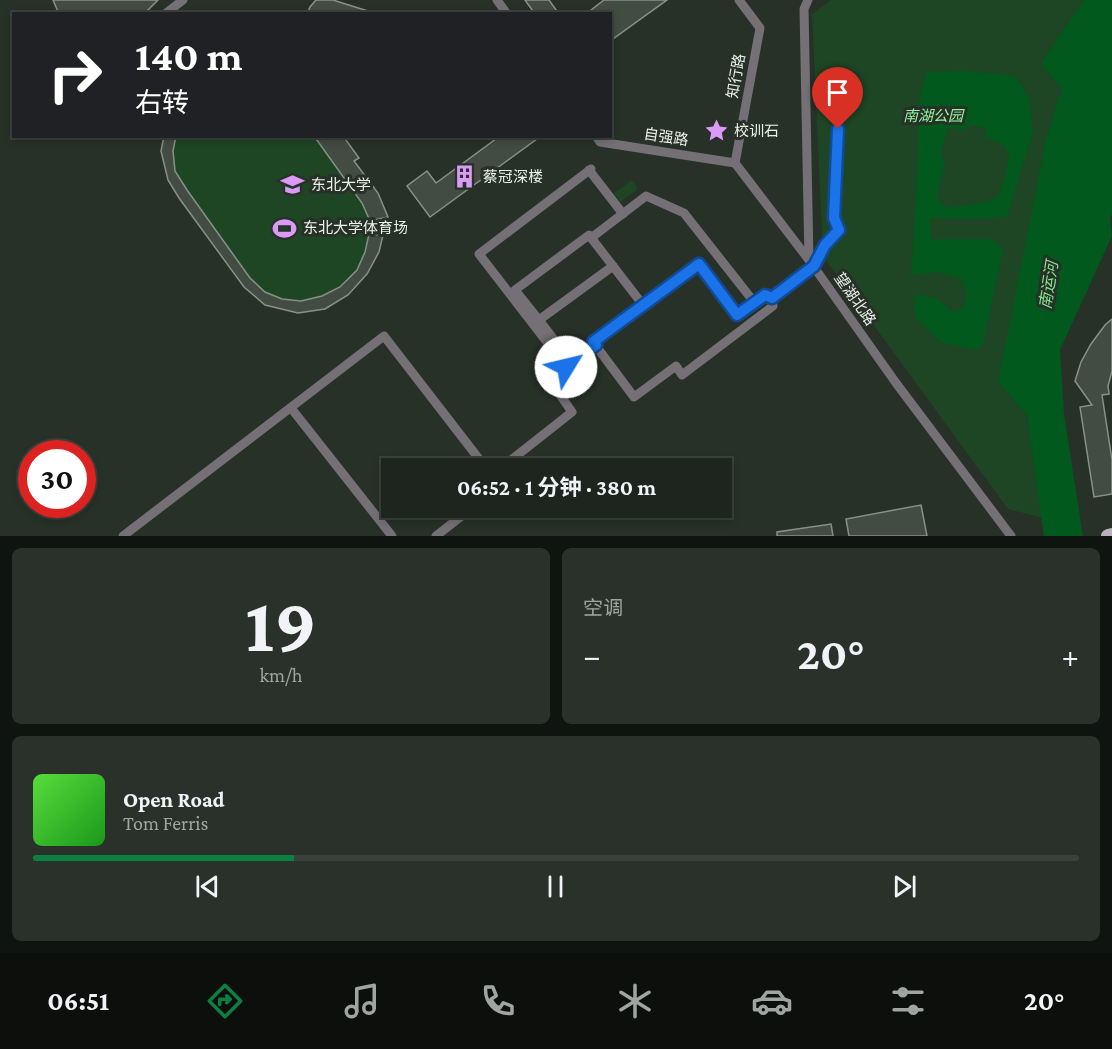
<!DOCTYPE html>
<html lang="zh">
<head>
<meta charset="utf-8">
<style>
	:root { --surface:#1d251e; --page:#2a312b; --text:#f1f3f6; --muted:#a0a5a4; --line:#3b423c; --accent:#0b8043 }
	body { margin:0; font-family:"Crimson Pro","Noto Sans SC",serif; background:var(--page); color:var(--text); height:100vh; display:flex; flex-direction:column; font-size:22px; white-space:nowrap }
	* { box-sizing:border-box; margin:0 }
	p { font-size:20px; color:var(--muted) }
	.icon { flex:none; width:33px; height:33px; fill:none; stroke:currentColor; stroke-width:2; stroke-linecap:round; stroke-linejoin:round }
	.map { position:relative; height:536px; overflow:hidden }
	.drawer { display:flex; flex-direction:column; gap:12px; padding:12px; background:#101410; flex:1 }
	.drawer>* { flex:none }
	.banner { position:absolute; left:12px; top:12px; width:600px; height:126px; border-radius:0px; box-shadow:0 3px 9px #0003,0 0 0 2px var(--line); background:#202124; color:#fff; overflow:hidden }
	.speed { position:absolute; left:18px; top:440px; display:flex; gap:12px; font-size:30px; font-weight:700; text-align:center }
	.speed>* { display:grid; place-content:center; width:78px; height:78px; border-radius:50%; background:var(--surface); box-shadow:0 3px 9px #0003,0 0 0 2px var(--line); line-height:1 }
	.speed .limit { border:9px solid #d22; background:#fff; color:#111 }
	.pin { position:absolute; display:grid; place-items:center; width:51px; height:51px; color:#fff; margin:-62px -26px; border-radius:50% 50% 50% 0; rotate:-45deg; box-shadow:0 0 6px #0007 }
	.pin .icon { rotate:45deg }
	.me { position:absolute; width:66px; margin:-33px; rotate:54deg; stroke-linejoin:round; filter:drop-shadow(0 0 4px #0008) }
	.turn { display:flex; align-items:center; gap:21px; height:126px; padding:0 24px; font-size:27px }
	.turn .icon { width:78px; height:78px; stroke-width:2.5 }
	.turn b { display:block; font-size:42px; line-height:51px }
	.big { font-size:45px; font-weight:700; line-height:1.1 }
	.drawer .tile { flex:1; display:flex; flex-direction:column; justify-content:center; gap:9px; min-width:0; padding:0 21px; border-radius:9px; background:var(--page) }
	.drawer .dial { align-items:center; gap:0 }
	.dial b { font-size:78px; line-height:1 }
	.song { display:flex; align-items:center; gap:18px }
	.cover { width:72px; height:72px; border-radius:9px; background:linear-gradient(135deg,hsl(110 70% 55%),hsl(120 70% 35%)) }
	.played { height:6px; border-radius:3px; background:linear-gradient(90deg,var(--accent) 25%,var(--line) 25%) }
	.keys { display:flex; justify-content:space-around; direction:ltr }
	.heat { display:flex; justify-content:space-between; align-items:center; font-size:33px; direction:ltr }
	.drawer .tiles { flex:1; display:grid; gap:12px; grid-template-columns:1fr 1fr }
	.tile:last-child { grid-column:span 2 }
	.trip { position:absolute; left:381px; top:458px; width:351px; height:60px; border-radius:0px; background:var(--surface); box-shadow:0 3px 9px #0003,0 0 0 2px var(--line); font-weight:700; line-height:60px; text-align:center }
	.dock { display:flex; height:96px; justify-content:space-around; align-items:center; background:#0c0f0c; color:var(--muted) }
	.dock .icon { width:42px; height:42px }
	.dock .current { color:var(--accent) }
	.dock b { font-size:27px; color:var(--text) }
	.map>svg:first-child { display:block }
</style>
</head>
<body>
<div class="map">
<svg width="1112" height="536" viewBox="0 0 1112 536">
	<rect width="100%" height="100%" fill="#273128"/>
	<g fill="#1e4524">
		<polygon points="831,0 1112,0 998,382 1027,416 1042,518 1008,509 823,256 812,14"/>
		<polygon points="164,137 343,137 355,161 378,193 388,217 370,221 369,234 383,235 379,252 367,274 348,295 325,309 298,313 265,305 244,287 179,198 168,180 161,151"/>
		<polygon points="632,180 638,189 620,202 614,193"/>
	</g>
	<g fill="#01591d" fill-rule="evenodd">
		<polygon points="1084,0 1112,0 1112,214 1110,218 1112,236 1060,350 1064,414 1083,536 1044,536 1027,416 998,382 1046,140 1062,88 1041,64"/>
		<path d="M965,71L1015,76L1029,98L1033,131L1007,217L977,219L930,218L931,239H993L1003,250L983,344L975,350L940,342L915,317V294L936,298L953,312L962,309L967,293L962,280L939,272L911,275C914,235 916,195 918,154C919,127 917,97 927,72ZM967,125L986,128L985,138L1003,144L1009,156L1004,181L998,197C980,204 964,207 945,207L937,198L941,176L945,164L941,151L948,128L965,130Z"/>
	</g>
	<g fill="#424c43" stroke="#879287" stroke-width="1.5">
		<polygon points="53,0 158,0 144,14 59,14"/>
		<polygon points="316,0 333,0 371,12 370,14 307,14 310,7"/>
		<polygon points="525,0 549,0 559,14 535,14"/>
		<polygon points="604,0 667,0 610,41 610,14 586,14"/>
		<polygon points="164,136 176,136 173,151 175,171 187,190 250,278 265,292 282,299 301,301 322,296 340,287 357,270 365,252 369,234 383,235 379,252 367,274 348,295 325,309 298,313 265,305 244,287 179,198 168,180 161,151"/>
		<polygon points="314,136 343,136 359,158 354,161 378,193 388,217 370,221 362,203"/>
		<polygon points="500,136 541,136 430,217 407,186 427,171 436,183"/>
		<polygon points="1112,319 1112,371 1108,386 1109,394 1102,395 1112,460 1112,494 1094,497 1080,407 1092,405 1075,381 1081,362 1091,344 1105,325"/>
		<polygon points="921,505 927,536 849,536 846,519"/>
		<polygon points="831,524 833,536 777,536 777,532"/>
	</g>
	<g fill="none" stroke-linecap="round" stroke-linejoin="round">
		<g stroke="#747075" stroke-width="9">
			<polyline points="497,0 507,14"/>
			<polyline points="808,0 804,9 809,260 896,383 1011,536"/>
			<polyline points="165,14 183,0"/>
			<polyline points="596,136 600,142 735,163"/>
			<polyline points="735,163 760,28 739,0"/>
			<polyline points="735,163 809,260"/>
			<polyline points="589,170 623,214"/>
			<polyline points="591,238 646,196 684,213 754,302"/>
			<polyline points="772,298 773,306 682,375 676,366 634,397 593,342 699,264 737,315 765,295 772,298 814,266 825,245 839,230 834,218 839,107"/>
			<polyline points="539,320 515,290 589,235 643,305"/>
			<polyline points="572,363 539,320 613,266"/>
			<polyline points="568,365 595,345"/>
			<polyline points="291,408 392,536"/>
			<polyline points="501,468 572,412 556,389 567,368 479,254 591,169"/>
			<polyline points="123,536 384,336 486,468"/>
			<polyline points="436,536 473,507"/>
		</g>
		<polyline stroke="#b9b2bd" stroke-width="14" points="1108,536 1112,535"/>
	</g>
	<g fill="none" stroke-linecap="round" stroke-linejoin="round">
		<defs>
			<polyline id="route" points="566,367 596,345 593,342 699,264 737,315 765,295 772,298 814,266 825,245 839,230 834,218 838,129"/>
		</defs>
		<use href="#route" stroke="#114b97" stroke-width="15"/>
		<use href="#route" stroke="#1a73e8" stroke-width="10"/>
	</g>
	<defs>
		<symbol id="sight-bare" viewBox="-9 -9 18 18"><path d="M0-6L1.8-2.2L6-1.7L2.9 1.2L3.7 5.4L0 3.3L-3.7 5.4L-2.9 1.2L-6-1.7L-1.8-2.2Z" fill="#da9af6" stroke="#273128" stroke-width="2.5" paint-order="stroke"/></symbol>
		<symbol id="building-bare" viewBox="-9 -9 18 18"><path d="M-4-6H4V6H1V3H-1V6H-4ZM-2.5-4.3h1.7v1.8h-1.7ZM.8-4.3h1.7v1.8H.8ZM-2.5-1h1.7V.8h-1.7ZM.8-1h1.7V.8H.8Z" fill="#da9af6" stroke="#273128" stroke-width="2.5" paint-order="stroke"/></symbol>
		<symbol id="university-bare" viewBox="-9 -9 18 18"><path d="M0-5L7-2L0 1L-7-2ZM-4 1L0 2.5L4 1V4Q0 6-4 4Z" fill="#da9af6" stroke="#273128" stroke-width="2.5" paint-order="stroke"/></symbol>
		<symbol id="stadium-bare" viewBox="-9 -9 18 18"><path d="M0-5a6.5 5 0 1 0 0 10a6.5 5 0 1 0 0-10ZM-3.5-1.8h7v3.6h-7Z" fill="#da9af6" stroke="#273128" stroke-width="2.5" paint-order="stroke"/></symbol>
	</defs>
	<g fill-rule="evenodd">
		<use href="#sight-bare" x="700" y="114" width="33" height="33"/>
		<use href="#building-bare" x="448" y="160" width="33" height="33"/>
		<use href="#university-bare" x="276" y="168" width="33" height="33"/>
		<use href="#stadium-bare" x="268" y="212" width="33" height="33"/>
	</g>
	<g text-anchor="middle" stroke-width="6" stroke-linejoin="round" paint-order="stroke">
		<g font-size="15" fill="#eaf0ea" stroke="#273128">
			<text transform="translate(736 76) rotate(-80)" y="5">知行路</text>
			<text transform="translate(666 137) rotate(9)" y="5">自强路</text>
			<text transform="translate(855 299) rotate(55)" y="5">望湖北路</text>
		</g>
		<g font-size="15" font-style="italic" fill="#93f59f" stroke="#273128">
			<text x="933" y="121">南湖公园</text>
		</g>
		<g font-size="15" fill="#eaf0ea" stroke="#273128" text-anchor="start">
			<text x="734" y="136">校训石</text>
			<text x="483" y="182">蔡冠深楼</text>
			<text x="311" y="190">东北大学</text>
			<text x="303" y="233">东北大学体育场</text>
		</g>
		<g font-size="16" font-style="italic" fill="#83e590" stroke="#273128">
			<text transform="translate(1048 285) rotate(-81)" y="6">南运河</text>
		</g>
	</g>
</svg>
<div class="speed"><div class="limit">30</div></div>
<div class="pin" style="left:838px;top:129px;background:#d93025"><svg class="icon" aria-label="arrive" viewBox="0 0 24 24"><path d="M6 21V4h12l-3 4 3 4H6"/></svg></div>
<svg class="me" style="left:566px;top:367px" viewBox="-20 -20 40 40"><circle r="19" fill="#fff"/><path d="M0-13L10 11 0 6-10 11z" fill="#1a73e8"/></svg>
<div class="trip">06:52 · 1 分钟 · 380 m</div>
<div class="banner">
<div class="turn"><svg class="icon" aria-label="right" viewBox="0 0 24 24"><path d="M7 20v-9h11M14 6l5 5-5 5"/></svg><div><b>140 m</b>右转</div></div>
</div>
</div>
<section class="drawer">
<div class="tiles">
<div class="tile dial"><b>19</b><p>km/h</p></div>
<div class="tile"><p>空调</p>
<div class="heat"><a>−</a><b class="big">20°</b><a>+</a></div>
</div>
<div class="tile">
<div class="song"><i class="cover"></i><div><b>Open Road</b><p>Tom Ferris</p></div></div>
<div class="played"></div>
<div class="keys"><svg class="icon" aria-label="previous" viewBox="0 0 24 24"><path d="M18 5L8 12l10 7zM5 5v14"/></svg><svg class="icon" aria-label="pause" viewBox="0 0 24 24"><path d="M8 5v14M16 5v14"/></svg><svg class="icon" aria-label="next" viewBox="0 0 24 24"><path d="M6 5l10 7-10 7zM19 5v14"/></svg></div>
</div>
</div>
</section>
<nav class="dock">
<b>06:51</b>
<svg class="icon current" aria-label="directions" viewBox="0 0 24 24"><path d="M12 3l9 9-9 9-9-9zM9 14v-3h6M13 9l2 2-2 2"/></svg>
<svg class="icon" aria-label="music" viewBox="0 0 24 24"><path d="M9 18V5l10-2v13"/><circle cx="6" cy="18" r="3"/><circle cx="16" cy="16" r="3"/></svg>
<svg class="icon" aria-label="phone" viewBox="0 0 24 24"><path d="M5 4h4l2 5-3 2q2 4 5 5l2-3 5 2v4C11 20 4 13 5 4z"/></svg>
<svg class="icon" aria-label="climate" viewBox="0 0 24 24"><path d="M12 3v18M4 7l16 10M4 17L20 7"/></svg>
<svg class="icon" aria-label="car" viewBox="0 0 24 24"><path d="M5 17H2v-5l4-1 3-4h7l3 4 3 1v5h-3M9 17h6M6 11h13"/><circle cx="7" cy="17" r="2"/><circle cx="17" cy="17" r="2"/></svg>
<svg class="icon" aria-label="filters" viewBox="0 0 24 24"><path d="M4 7h16M4 17h16"/><circle cx="9" cy="7" r="2"/><circle cx="15" cy="17" r="2"/></svg>
<b>20°</b>
</nav>
</body>
</html>
